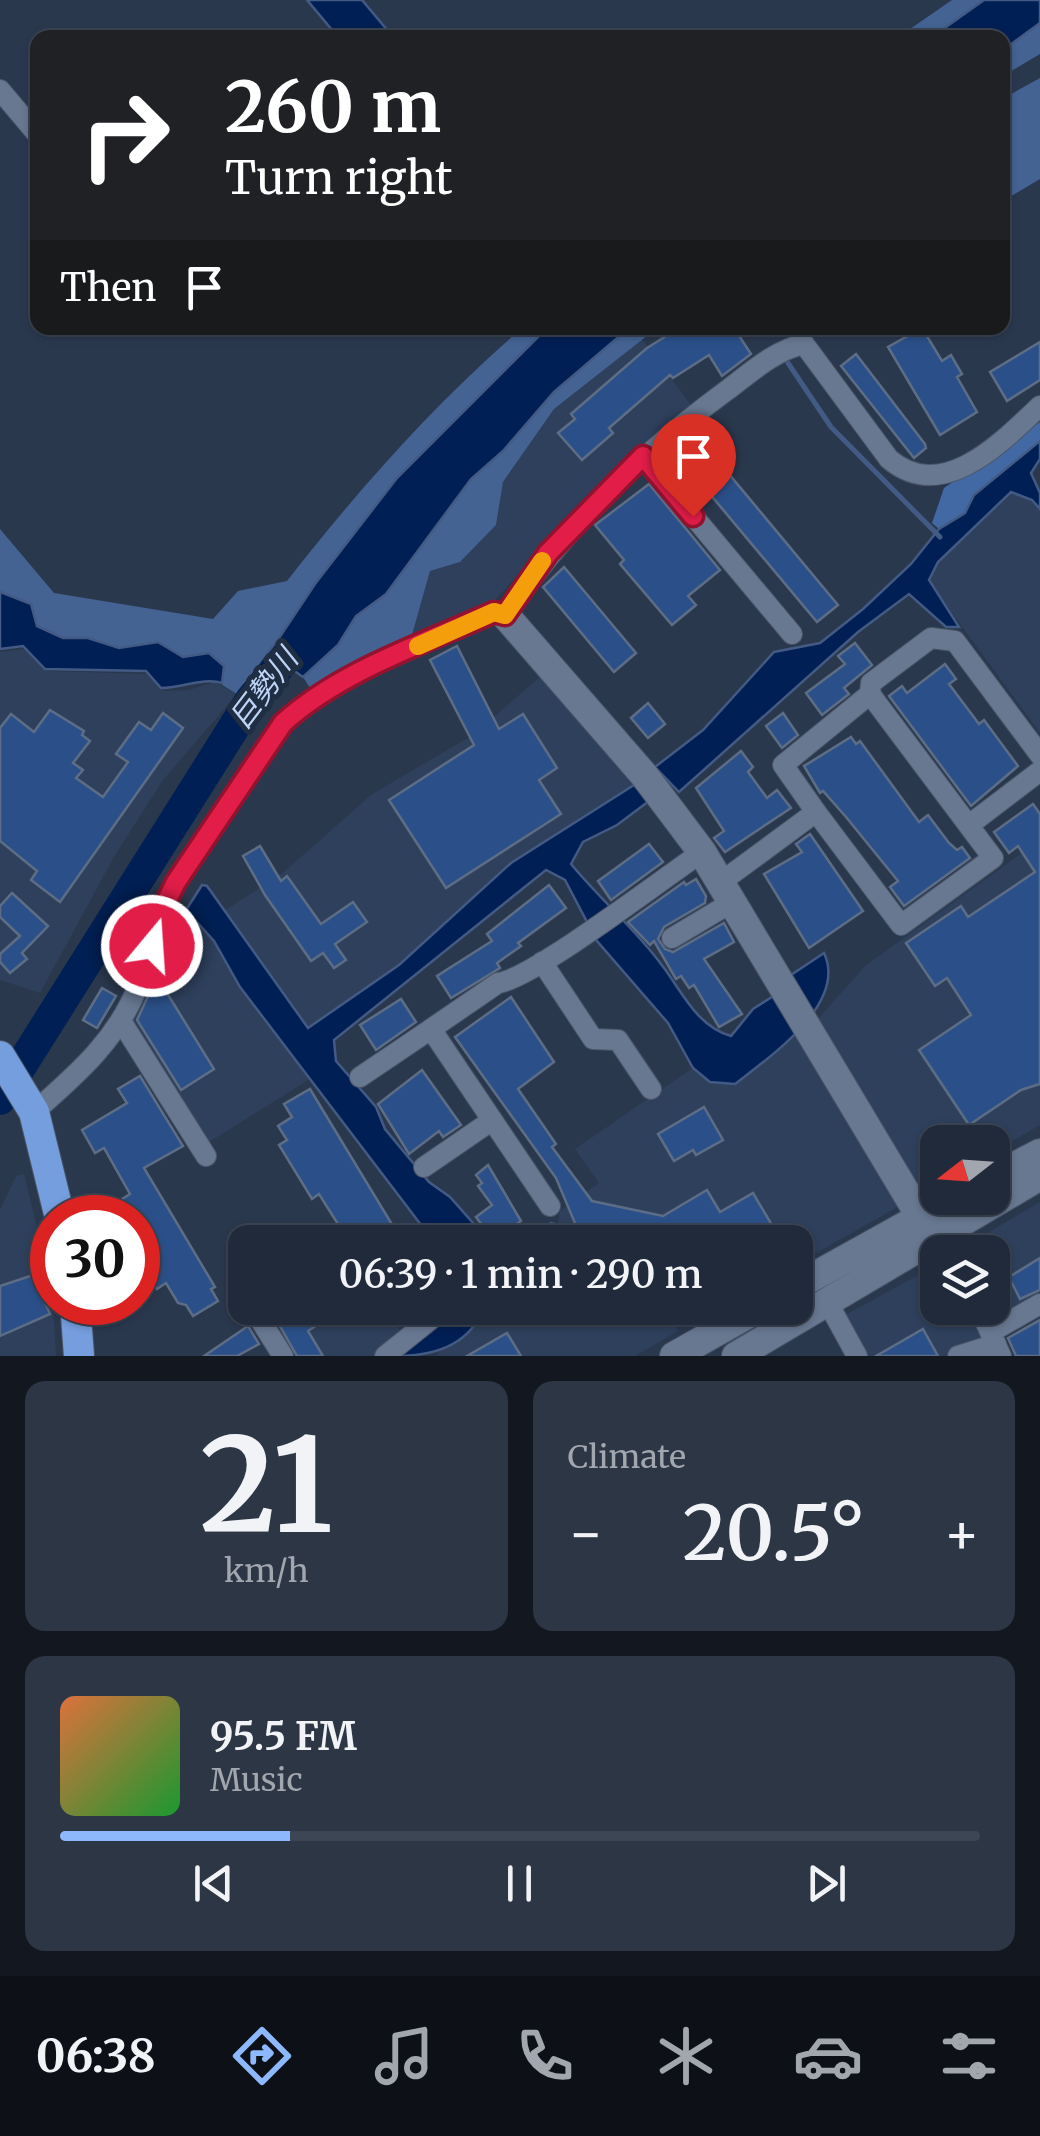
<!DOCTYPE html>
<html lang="en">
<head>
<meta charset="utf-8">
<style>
	:root { --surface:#202a3a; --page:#2d3645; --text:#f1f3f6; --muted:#a2a7af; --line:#3d4654; --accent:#8db9fc }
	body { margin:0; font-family:Merriweather,"Noto Sans JP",serif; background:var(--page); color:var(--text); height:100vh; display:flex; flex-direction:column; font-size:38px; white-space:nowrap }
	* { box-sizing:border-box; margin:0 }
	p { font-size:32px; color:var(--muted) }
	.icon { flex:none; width:55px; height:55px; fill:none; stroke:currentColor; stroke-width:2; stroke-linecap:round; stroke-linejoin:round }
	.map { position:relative; height:1356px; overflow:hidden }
	.details { display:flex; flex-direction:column; gap:25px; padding:25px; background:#121720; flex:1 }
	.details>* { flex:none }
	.top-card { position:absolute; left:30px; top:30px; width:980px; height:305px; border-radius:20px; box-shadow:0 2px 8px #0004,0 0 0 2px var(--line); background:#202124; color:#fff; overflow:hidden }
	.needle { width:65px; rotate:253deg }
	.controls { position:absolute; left:920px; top:1125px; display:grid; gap:20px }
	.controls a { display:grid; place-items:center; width:90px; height:90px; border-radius:20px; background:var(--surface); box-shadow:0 2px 8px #0004,0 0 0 2px var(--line); font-size:50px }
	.speed { position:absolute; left:30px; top:1195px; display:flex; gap:20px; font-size:50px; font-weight:700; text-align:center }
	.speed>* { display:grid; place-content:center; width:130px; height:130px; border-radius:50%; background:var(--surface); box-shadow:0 2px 8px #0004,0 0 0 2px var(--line); line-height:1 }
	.speed .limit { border:15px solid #d22; background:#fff; color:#111 }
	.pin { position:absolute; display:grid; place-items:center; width:85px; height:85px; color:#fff; margin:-102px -42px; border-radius:50% 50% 50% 0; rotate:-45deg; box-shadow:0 0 10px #0007 }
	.pin .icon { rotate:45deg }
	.me { position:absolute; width:110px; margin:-55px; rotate:18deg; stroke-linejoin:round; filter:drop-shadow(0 0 8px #0008) }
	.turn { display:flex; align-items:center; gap:35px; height:210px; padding:0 30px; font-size:45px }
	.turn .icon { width:130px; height:130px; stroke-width:2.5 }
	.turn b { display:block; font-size:70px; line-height:85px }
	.then { display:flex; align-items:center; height:95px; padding:0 30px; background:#0003; gap:20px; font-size:38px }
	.big { font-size:75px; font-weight:600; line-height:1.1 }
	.details .tile { flex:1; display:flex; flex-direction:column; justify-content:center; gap:15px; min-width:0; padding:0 35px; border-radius:20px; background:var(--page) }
	.details .dial { align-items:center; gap:0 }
	.dial b { font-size:130px; line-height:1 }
	.song { display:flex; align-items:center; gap:30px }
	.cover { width:120px; height:120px; border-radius:15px; background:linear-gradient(135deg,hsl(20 70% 55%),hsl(130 70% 35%)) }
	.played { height:10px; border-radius:5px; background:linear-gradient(90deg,var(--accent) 25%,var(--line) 25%) }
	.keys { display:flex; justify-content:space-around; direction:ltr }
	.heat { display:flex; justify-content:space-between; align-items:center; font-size:55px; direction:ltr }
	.details .tiles { flex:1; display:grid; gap:25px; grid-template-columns:1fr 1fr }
	.tile:last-child { grid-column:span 2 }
	.trip { position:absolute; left:228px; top:1225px; width:585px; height:100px; border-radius:20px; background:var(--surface); box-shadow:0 2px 8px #0004,0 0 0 2px var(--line); font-weight:600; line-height:100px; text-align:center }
	.tabs { display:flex; height:160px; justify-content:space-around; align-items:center; background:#0d1117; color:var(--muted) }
	.tabs .icon { width:70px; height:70px }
	.tabs .current { color:var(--accent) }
	.tabs b { font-size:45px; color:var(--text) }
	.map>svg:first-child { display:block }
</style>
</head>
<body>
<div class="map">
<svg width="1040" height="1356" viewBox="0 0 1040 1356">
	<rect width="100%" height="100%" fill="#2a384e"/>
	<g fill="#2e405c">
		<polygon points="642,339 691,405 580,506 495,600 410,642 430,571 460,562 496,525 503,482 554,409"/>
		<polygon points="1012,492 1032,500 1040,509 1040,733 928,580 937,562"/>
		<polygon points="24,649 47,671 147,674 163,691 189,690 214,682 237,694 163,780 115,855 40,993 0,980 0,652"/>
		<polygon points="543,674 626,769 634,785 511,863 399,965 308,1029 224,911 284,872 371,795 476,733"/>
		<polygon points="1040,840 1040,1125 993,1152 992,1142 938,1142 937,1183 920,1192 817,1020 865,966"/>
		<polygon points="186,910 214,941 240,987 310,1079 209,1142 133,1023 153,976 171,916"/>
		<polygon points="800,1032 901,1205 795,1265 795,1242 627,1242 571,1231 558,1223 560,1211 599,1183 575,1149 693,1068 710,1082"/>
		<polygon points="24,1174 52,1290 56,1356 0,1356 0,1210 16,1176"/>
		<polygon points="1040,1202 1040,1297 996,1321 990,1308 992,1252 967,1252 967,1245"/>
		<polygon points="937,1265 938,1308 972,1308 989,1341 952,1356 862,1356 840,1318"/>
		<polygon points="275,1308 385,1308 403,1335 376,1356 287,1356 263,1315"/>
		<polygon points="484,1308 665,1308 678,1331 635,1356 435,1356 471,1327"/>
	</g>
	<g fill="#446393">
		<polygon points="952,0 984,0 932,37 897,38"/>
		<polygon points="1040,23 1040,54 1003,76 1002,50"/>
		<polygon points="1040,78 1040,179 1003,201 1002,99"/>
		<path d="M522,328H547L397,478L237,694L222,685L224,666L209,653L183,657L158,642L119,648L88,638H63L37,626L0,592V529L54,593L213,619L238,591L287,581C358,490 435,403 522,328Z"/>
		<polygon points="629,328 657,328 554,409 503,482 496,525 460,562 430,571 410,642 312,691 303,677 338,645 356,616 386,594 471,479 503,451 554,392"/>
	</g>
	<polygon fill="#4369a4" points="1040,422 1040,441 974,494 965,513 939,529 932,523 944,488"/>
	<g fill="#001f54" stroke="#425a84" stroke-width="2.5">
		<polygon points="307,0 362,0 393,37 338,37"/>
		<polygon points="984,0 1040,0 1040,23 1003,50 1002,38 932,37"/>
		<polygon points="547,328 629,328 554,392 503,451 471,479 386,594 356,616 338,645 303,677 269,653 315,584 397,478"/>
		<polygon points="1040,441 1040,459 1031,473 1040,493 1040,509 1032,500 1011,492 938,562 929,580 959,627 946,627 909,594 858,632 679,792 655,767 703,730 774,652 820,643 863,609 911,564 939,529 965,513 974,495"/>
		<path d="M0,592L31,604L37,626L63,638H88L119,648L158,642L183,657L209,653L224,666L222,683C205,677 180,688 161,688L146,671L45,669L23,646L0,649Z"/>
		<path d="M634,785L649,801L617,825L583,842L571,864C599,898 635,929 661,964C682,991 696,1026 731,1036L753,1009L778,993L788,977L824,953C848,1004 768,1058 735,1084L710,1082L693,1068L668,1023L597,941L565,880L546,870L334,1040L336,1061L376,1107L385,1129L429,1182L450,1197L488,1240L434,1242L240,987L214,941L186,910L202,885L207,886L308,1028L399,965L511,863Z"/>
		<polygon points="551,1223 627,1242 511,1242"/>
		<path d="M453,1308H484C469,1346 433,1356 397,1356Z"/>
	</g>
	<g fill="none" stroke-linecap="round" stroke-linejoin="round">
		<polyline stroke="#425a84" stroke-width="5" points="788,363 831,427 940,537"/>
		<polyline stroke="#001f54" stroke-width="32" points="0,1099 251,700 311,627"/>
	</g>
	<g fill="#2b5089" stroke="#5d6d85" stroke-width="2.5">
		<polygon points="679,328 734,328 751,354 722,376 709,355 673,378 670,375 609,428 613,433 582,460 558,433 575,419 571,414 647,348"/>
		<polygon points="922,328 942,361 951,355 962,374 957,377 977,412 940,435 888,347"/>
		<polygon points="1040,342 1040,380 1007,401 990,372"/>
		<polygon points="856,354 925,444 926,448 914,458 841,366"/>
		<polygon points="699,438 838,605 817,622 678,456"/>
		<polygon points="649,484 720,570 688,596 696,605 672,625 620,564 624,560 595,525"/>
		<polygon points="564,567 636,653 614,672 543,587"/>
		<polygon points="855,643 872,665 844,688 849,694 822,715 806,693 845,664 838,656"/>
		<polygon points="457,646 499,729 523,714 557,768 539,780 561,814 446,888 389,800 474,745 430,660"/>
		<polygon points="945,664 956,679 949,684 979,724 984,720 1018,766 971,806 889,696 902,686 907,693"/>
		<polygon points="648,703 665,724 648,738 631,718"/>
		<polygon points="50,710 84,731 82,735 90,741 73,763 83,770 76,778 103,797 128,762 116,754 139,722 151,730 163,713 183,728 60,902 31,880 37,871 0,841 0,728 11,714 34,732"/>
		<polygon points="783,713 798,735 782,748 766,726"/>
		<polygon points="851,737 856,744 860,741 919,822 928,815 949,843 957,850 962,847 970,858 904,906 890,887 898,881 846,817 823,791 820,793 804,766"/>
		<polygon points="741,751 753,767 748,772 767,798 777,790 791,808 725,852 714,838 724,831 696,788"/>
		<polygon points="1033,804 1040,814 1040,1084 1021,1090 969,1125 919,1050 971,1015 947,978 935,986 906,943 961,906 968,917 1035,872 1018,846 1009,853 994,832"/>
		<polygon points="810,834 863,911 809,948 764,874 802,852 796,844"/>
		<polygon points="649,844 663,862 611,900 598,881"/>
		<polygon points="260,846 281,881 287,876 321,924 353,902 367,922 335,944 346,960 334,968 323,953 311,961 265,895 243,856"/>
		<polygon points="696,879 706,896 705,903 664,927 658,939 665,949 673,952 724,923 734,942 704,959 742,1014 719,1027 694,985 689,988 681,976 676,979 654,941 650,945 628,922 684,882 686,885"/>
		<polygon points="549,885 566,908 518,943 521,946 497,963 500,968 451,998 437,976 492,941 487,934"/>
		<polygon points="12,893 48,926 22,953 27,959 10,973 0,962 0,954 20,936 0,917 0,906"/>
		<polygon points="157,977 214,1069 181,1090 137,1020"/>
		<polygon points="102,988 116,996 97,1028 83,1020"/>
		<polygon points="511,997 554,1062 518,1089 556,1144 552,1147 592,1201 663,1216 707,1190 720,1212 753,1193 782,1242 649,1242 577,1228 556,1178 455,1037"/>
		<polygon points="401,999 416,1022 376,1050 360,1025"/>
		<polygon points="422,1070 461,1125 443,1137 439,1131 409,1154 378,1104"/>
		<polygon points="140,1076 183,1146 144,1168 215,1287 211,1289 218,1301 193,1316 186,1305 178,1303 166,1283 157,1289 138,1257 138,1218 130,1218 122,1199 130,1194 104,1148 95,1153 82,1130 127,1103 118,1089"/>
		<polygon points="310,1089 393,1226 366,1242 357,1235 348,1240 319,1194 312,1199 279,1145 287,1140 278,1126 292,1117 284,1104"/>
		<polygon points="704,1107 723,1140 696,1155 693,1150 674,1161 658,1134"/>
		<polygon points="488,1165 521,1221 508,1230 500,1227 488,1233 476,1217 492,1205 478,1186 482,1183 476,1175"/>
		<polygon points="1040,1258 1040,1290 1020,1299 1009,1277"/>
		<polygon points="33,1275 50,1314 0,1336 0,1286"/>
		<polygon points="284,1308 342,1308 308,1331 323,1356 297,1356 273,1314"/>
		<polygon points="1040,1320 1040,1356 1016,1356 1008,1338"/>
		<polygon points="248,1326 259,1344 237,1356 204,1356"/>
		<polygon points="923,1329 938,1356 876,1356"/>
		<polygon points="507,1333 521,1356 467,1356"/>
	</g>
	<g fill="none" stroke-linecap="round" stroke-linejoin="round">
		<defs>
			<g id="street">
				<polyline points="0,90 38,135"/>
				<polyline points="643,456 792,634"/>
				<polyline points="816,812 901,925 993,858 870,694"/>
				<polyline points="969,825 1040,771"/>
				<polyline points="721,882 816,812 783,765 870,694 871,683 931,638 955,641 1040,755"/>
				<polyline points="672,938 734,901"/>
				<polyline points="542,962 593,1039 618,1040 651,1089"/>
				<polyline points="121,1021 206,1156"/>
				<polyline points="360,1077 431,1029"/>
				<path d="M34,1112C76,1075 117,1040 138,986C152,951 159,916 176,883L283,723C341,670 423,644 494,612L505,615C566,527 639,455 726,391C750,373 775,350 804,344L889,459C942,504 1000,444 1040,406"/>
				<polyline points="424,1167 491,1121"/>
				<path d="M550,1206L431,1029L498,983C532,979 664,878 702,852"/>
				<polyline points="498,1242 500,1241"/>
				<polyline points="828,1303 857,1356"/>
				<polyline points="979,1308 1001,1356"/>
				<polyline points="259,1318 283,1356"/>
				<polyline points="991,1332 1040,1304"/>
				<polyline points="385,1356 445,1308"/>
				<polyline points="958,1356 996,1344"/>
			</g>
			<g id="secondary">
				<polyline points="505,615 644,775 702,852 914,1206 941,1238"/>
				<polyline points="992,1178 1040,1153"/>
				<polyline points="795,1287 955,1198"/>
				<polyline points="674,1356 759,1308"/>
				<polyline points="736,1356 1040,1176"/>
			</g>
			<g id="highway">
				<polyline points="0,1056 34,1112 60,1218"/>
				<polyline points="75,1302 79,1356"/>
			</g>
		</defs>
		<use href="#street" stroke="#4b5669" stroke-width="22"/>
		<use href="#secondary" stroke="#4b5669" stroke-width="30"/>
		<use href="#highway" stroke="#4b5669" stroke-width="32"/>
		<use href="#street" stroke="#687891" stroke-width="20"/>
		<use href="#secondary" stroke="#687891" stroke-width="28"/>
		<use href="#highway" stroke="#759ede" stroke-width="30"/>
	</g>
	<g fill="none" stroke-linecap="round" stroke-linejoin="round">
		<defs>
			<path id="route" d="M152,946L162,910L176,882L283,723C342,670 423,644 494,612L505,615L548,553L643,456L693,516"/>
		</defs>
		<use href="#route" stroke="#92132f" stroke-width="25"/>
		<use href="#route" stroke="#e11d48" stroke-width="18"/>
		<polyline stroke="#f59e0b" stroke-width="18" points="418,646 494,612 505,615 542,561"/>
	</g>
	<g text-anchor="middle" stroke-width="10" stroke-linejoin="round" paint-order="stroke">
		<g font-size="30" font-style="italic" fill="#bfd5f7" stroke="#202e43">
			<text transform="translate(264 689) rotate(-53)" y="10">巨勢川</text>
		</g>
	</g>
</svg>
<div class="controls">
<a><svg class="needle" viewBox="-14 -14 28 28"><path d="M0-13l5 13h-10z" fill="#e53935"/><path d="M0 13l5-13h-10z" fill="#a2a7af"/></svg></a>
<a><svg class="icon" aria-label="layers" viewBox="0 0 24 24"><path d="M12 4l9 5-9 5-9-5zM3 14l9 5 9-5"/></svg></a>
</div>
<div class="speed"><div class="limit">30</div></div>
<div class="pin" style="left:693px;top:516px;background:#d93025"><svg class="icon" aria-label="arrive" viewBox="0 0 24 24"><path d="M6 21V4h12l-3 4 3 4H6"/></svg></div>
<svg class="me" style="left:152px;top:946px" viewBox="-20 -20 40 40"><circle r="17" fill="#e11d48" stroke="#fff" stroke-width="3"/><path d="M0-11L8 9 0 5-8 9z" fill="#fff"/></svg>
<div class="trip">06:39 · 1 min · 290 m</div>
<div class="top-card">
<div class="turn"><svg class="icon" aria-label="right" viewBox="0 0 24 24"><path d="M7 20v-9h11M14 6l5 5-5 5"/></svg><div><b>260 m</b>Turn right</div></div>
<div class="then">Then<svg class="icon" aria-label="arrive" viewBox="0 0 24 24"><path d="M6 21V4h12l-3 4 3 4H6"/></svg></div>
</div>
</div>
<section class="details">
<div class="tiles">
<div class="tile dial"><b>21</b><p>km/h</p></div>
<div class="tile"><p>Climate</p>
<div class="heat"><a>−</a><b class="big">20.5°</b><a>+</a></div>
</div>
<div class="tile">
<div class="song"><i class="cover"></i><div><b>95.5 FM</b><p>Music</p></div></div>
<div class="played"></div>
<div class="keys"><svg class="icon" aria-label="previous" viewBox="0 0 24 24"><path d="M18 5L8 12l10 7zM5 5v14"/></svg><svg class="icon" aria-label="pause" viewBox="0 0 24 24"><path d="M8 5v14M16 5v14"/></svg><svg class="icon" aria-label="next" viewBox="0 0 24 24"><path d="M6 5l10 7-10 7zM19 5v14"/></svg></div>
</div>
</div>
</section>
<nav class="tabs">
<b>06:38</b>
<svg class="icon current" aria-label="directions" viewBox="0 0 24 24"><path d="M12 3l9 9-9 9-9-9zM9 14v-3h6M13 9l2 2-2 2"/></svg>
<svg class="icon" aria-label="music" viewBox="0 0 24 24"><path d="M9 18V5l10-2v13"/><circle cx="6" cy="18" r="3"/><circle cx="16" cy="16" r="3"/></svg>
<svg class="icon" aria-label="phone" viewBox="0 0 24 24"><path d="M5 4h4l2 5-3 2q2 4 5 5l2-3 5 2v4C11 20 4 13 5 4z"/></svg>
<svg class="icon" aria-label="climate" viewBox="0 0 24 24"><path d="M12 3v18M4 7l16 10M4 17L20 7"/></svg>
<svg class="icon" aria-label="car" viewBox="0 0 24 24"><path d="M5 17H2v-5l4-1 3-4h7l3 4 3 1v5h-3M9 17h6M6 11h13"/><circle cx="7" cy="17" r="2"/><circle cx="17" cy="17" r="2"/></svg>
<svg class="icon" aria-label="filters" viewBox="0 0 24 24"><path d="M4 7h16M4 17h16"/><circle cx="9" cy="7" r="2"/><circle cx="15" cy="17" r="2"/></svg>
</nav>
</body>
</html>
